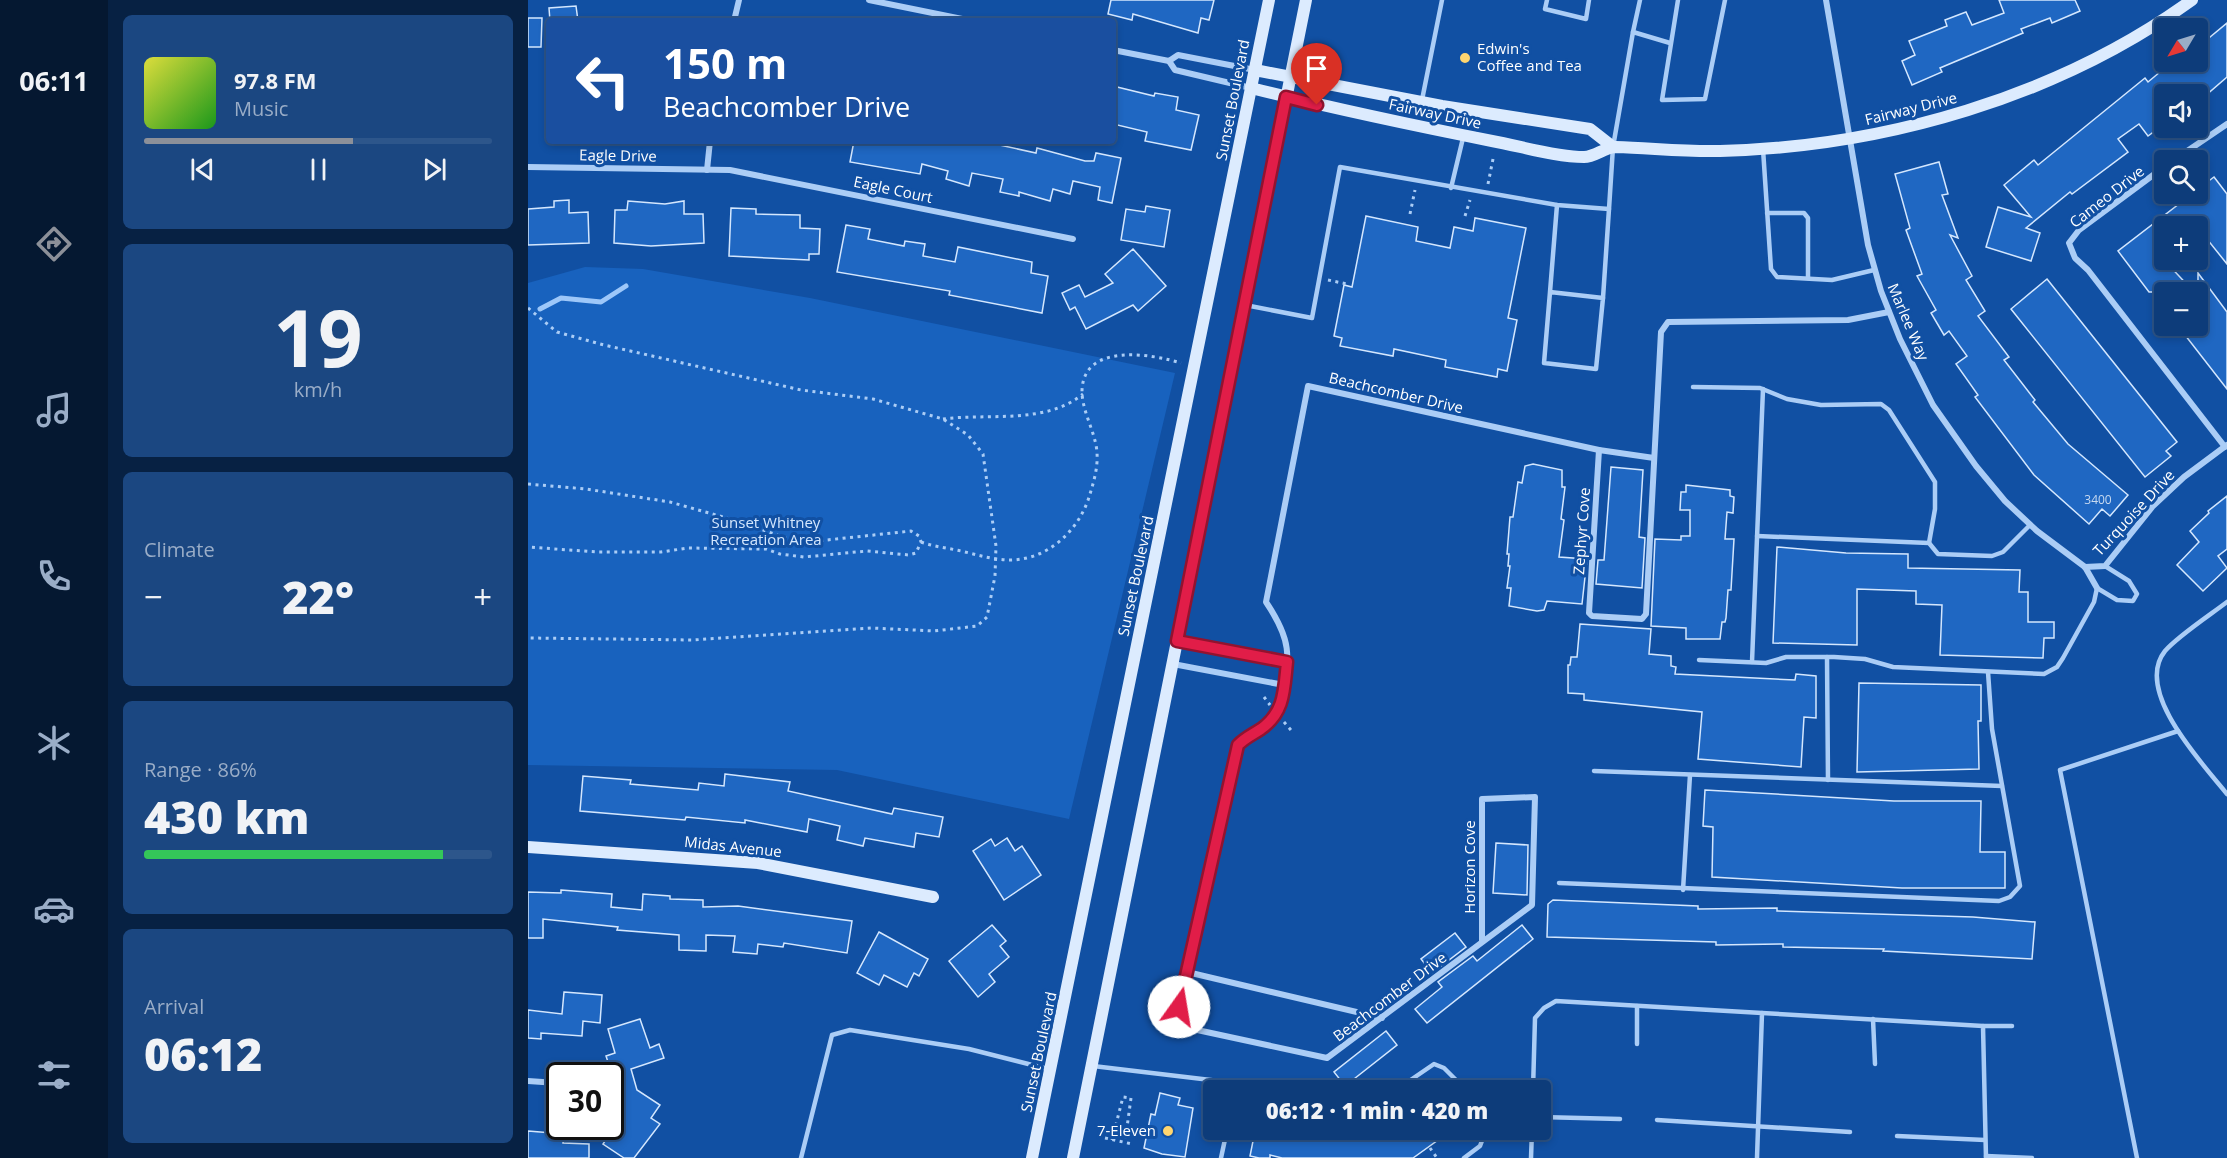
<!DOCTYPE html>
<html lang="en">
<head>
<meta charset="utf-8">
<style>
	:root { --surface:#0d3c7a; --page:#1b4781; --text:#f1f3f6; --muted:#9aadc7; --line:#2d568b; --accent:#8c9099 }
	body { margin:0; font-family:"Open Sans",sans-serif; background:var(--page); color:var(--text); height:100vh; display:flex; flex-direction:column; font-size:22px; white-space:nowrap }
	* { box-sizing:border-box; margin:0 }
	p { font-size:20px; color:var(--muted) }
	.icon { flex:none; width:33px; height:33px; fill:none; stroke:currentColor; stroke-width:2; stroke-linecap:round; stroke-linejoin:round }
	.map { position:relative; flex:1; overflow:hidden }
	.panel { display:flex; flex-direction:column; gap:15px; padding:15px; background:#072143; width:420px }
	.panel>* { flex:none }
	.hud { position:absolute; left:18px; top:18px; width:570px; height:126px; border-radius:6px; box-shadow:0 3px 9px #0003,0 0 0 2px var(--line); background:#1a4fa0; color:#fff; overflow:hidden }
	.needle { width:39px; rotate:232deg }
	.fabs { position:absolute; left:1626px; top:18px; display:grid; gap:12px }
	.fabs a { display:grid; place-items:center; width:54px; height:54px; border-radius:6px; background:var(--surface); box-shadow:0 3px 9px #0003,0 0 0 2px var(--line); font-size:30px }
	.speed { position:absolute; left:18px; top:1062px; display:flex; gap:12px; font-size:30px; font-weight:700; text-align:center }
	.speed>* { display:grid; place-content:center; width:78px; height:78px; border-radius:50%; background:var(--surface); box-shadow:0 3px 9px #0003,0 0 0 2px var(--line); line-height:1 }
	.speed .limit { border:3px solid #111; border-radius:9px; background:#fff; color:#111 }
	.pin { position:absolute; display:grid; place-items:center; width:51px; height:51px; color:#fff; margin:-62px -26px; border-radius:50% 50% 50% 0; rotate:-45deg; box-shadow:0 0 6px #0007 }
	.pin .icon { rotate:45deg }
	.me { position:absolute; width:66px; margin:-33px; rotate:13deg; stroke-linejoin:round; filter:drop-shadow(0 0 4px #0008) }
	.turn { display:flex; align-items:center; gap:21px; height:126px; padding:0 18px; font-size:27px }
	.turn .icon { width:78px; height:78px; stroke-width:2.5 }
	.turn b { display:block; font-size:42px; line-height:51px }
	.big { font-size:45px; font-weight:800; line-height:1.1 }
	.panel .card { flex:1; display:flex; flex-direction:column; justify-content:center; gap:9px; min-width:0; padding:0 21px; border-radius:9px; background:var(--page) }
	.panel .dial { align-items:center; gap:0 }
	.dial b { font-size:78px; line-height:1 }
	.song { display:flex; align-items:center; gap:18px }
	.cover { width:72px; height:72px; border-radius:9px; background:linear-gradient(135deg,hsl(60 70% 55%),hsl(120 70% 35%)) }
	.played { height:6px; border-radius:3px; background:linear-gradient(90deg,var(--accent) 60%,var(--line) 60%) }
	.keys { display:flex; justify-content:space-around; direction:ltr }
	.heat { display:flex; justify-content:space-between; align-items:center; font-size:33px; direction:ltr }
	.charge { height:9px; border-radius:4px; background:linear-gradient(90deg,#34c759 86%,var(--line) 0) }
	.trip { position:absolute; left:675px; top:1080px; width:348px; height:60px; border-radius:6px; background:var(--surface); box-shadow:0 3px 9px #0003,0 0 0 2px var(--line); font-weight:800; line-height:60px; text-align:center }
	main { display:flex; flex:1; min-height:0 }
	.menu { display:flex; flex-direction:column; width:108px; justify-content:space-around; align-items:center; background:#051831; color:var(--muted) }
	.menu .icon { width:42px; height:42px }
	.menu .on { color:var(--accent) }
	.menu b { font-size:27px; color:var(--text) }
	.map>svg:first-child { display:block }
</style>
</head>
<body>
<main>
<nav class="menu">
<b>06:11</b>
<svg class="icon on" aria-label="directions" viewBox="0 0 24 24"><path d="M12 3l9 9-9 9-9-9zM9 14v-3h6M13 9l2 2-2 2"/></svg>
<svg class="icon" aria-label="music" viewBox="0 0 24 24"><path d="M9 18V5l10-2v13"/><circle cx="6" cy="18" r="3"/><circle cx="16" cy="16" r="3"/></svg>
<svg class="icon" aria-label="phone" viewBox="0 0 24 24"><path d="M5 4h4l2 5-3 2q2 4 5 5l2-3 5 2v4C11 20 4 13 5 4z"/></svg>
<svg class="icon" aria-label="climate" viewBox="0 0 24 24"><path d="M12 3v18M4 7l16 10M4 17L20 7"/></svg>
<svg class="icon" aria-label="car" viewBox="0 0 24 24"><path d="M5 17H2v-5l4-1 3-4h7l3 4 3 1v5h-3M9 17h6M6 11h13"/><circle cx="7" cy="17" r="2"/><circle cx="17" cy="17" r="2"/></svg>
<svg class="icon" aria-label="filters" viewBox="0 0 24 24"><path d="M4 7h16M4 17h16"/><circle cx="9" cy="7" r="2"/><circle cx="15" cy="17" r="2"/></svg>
</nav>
<section class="panel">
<div class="card">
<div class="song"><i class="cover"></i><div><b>97.8 FM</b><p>Music</p></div></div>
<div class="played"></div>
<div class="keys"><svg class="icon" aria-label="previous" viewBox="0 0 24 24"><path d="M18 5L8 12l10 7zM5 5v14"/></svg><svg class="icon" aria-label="pause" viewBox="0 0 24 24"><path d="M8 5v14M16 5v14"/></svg><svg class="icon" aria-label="next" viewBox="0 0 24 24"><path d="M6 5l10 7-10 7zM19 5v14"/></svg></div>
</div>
<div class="card dial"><b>19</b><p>km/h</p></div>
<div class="card"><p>Climate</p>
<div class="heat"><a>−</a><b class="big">22°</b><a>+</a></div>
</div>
<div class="card"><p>Range · 86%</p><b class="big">430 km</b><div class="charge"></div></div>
<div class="card"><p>Arrival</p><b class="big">06:12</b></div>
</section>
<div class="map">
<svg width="1699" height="1158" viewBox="0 0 1699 1158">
	<rect width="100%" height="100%" fill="#1150a3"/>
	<polygon fill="#1862be" points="57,267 115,269 282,298 647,373 541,819 309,770 0,765 0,283"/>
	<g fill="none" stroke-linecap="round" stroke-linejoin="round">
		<polyline stroke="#9dc7f9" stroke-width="5" points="12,309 33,298 73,302 98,286"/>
	</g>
	<g fill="#1f67c2" stroke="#d4e7fe" stroke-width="1.5">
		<polygon points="583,0 686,0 681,20 673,18 670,33 605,14 604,20 580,14"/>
		<polygon points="1471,0 1547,0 1552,11 1524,23 1522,18 1493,29 1495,33 1412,68 1414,72 1384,85 1374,61 1387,55 1381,41 1419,26 1417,20 1438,12 1444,25 1476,13"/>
		<polygon points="48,6 50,21 22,21 21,8"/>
		<polygon points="0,18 14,18 13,47 0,47"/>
		<polygon points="1699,23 1699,77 1670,102 1670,94 1636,94 1636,124 1620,136 1611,124 1590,139 1600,152 1544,194 1542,192 1498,228 1512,233 1503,261 1458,247 1470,207 1503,217 1476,185 1506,160 1510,165 1617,78 1620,82 1644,62 1670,62 1670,47"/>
		<polygon points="585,86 626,96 627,93 650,97 648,110 671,115 663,150 617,141 619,132 585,124"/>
		<polygon points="326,141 453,141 508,153 509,148 557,161 566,161 568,153 593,158 584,203 570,200 572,187 545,181 542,194 525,189 522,201 491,192 491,196 472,192 475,179 444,173 441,186 418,179 420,171 394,164 392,174 322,162"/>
		<polygon points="1411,162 1420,194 1414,195 1430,238 1422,235 1444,276 1438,280 1457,311 1450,316 1481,357 1476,360 1507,400 1505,402 1540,444 1600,495 1582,516 1574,509 1561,524 1506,475 1447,397 1450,395 1428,364 1439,356 1421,331 1416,335 1403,313 1408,310 1389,276 1394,274 1378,230 1382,228 1367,174"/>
		<polygon points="1686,177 1699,194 1699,264 1679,239 1670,246 1670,226 1636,226 1636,260 1666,292 1636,292 1636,307 1626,292 1621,292 1590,251 1664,194 1670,194 1670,189"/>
		<polygon points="41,200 41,213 60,212 61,243 0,245 0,209 26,207 26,201"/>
		<polygon points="100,201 137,204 156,201 156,214 175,214 176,243 123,246 86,243 87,210 99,210"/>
		<polygon points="618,206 642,210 636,247 593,240 598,209 617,212"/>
		<polygon points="203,208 228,209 228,214 272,215 272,228 292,229 291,254 281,254 281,260 201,256"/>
		<polygon points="838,216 890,227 888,241 922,248 926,227 945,231 947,218 998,228 980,318 989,320 979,371 970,369 969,377 917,367 918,360 866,349 865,356 812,346 814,338 806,336 816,285 824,287"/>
		<polygon points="318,225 342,229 340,239 376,246 377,241 397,244 395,256 427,262 430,247 504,262 503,273 520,276 514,313 421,295 422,291 309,272"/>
		<polygon points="605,249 638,286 610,311 605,305 558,329 547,307 542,310 534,293 551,285 557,297 585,283 577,274"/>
		<polygon points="1670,273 1699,312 1699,389 1650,326 1670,326"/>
		<polygon points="1519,279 1649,442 1638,451 1643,456 1617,477 1483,309"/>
		<polygon points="1005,464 1034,470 1034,487 1037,487 1033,519 1036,520 1031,557 1059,559 1054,604 1019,601 1016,610 1009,611 981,606 983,588 979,588 982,566 980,566 981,554 979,554 982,517 985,517 990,482 994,483 997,466"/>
		<polygon points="1083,467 1115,470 1111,537 1117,538 1114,588 1068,584 1070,560 1076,560"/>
		<polygon points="1158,485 1202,490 1202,496 1206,497 1205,513 1199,512 1197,539 1206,539 1203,590 1200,590 1198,618 1197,622 1194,622 1192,639 1158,639 1158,628 1123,626 1127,539 1153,540 1153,536 1162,536 1162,510 1152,510 1153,492 1158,492"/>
		<polygon points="1699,496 1699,549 1690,556 1699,568 1675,591 1649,565 1671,542 1662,531 1681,513 1680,511"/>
		<polygon points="1249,547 1318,553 1380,554 1380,568 1492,570 1491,592 1500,592 1500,622 1526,622 1526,638 1516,638 1515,658 1412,655 1414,605 1388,604 1388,591 1329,589 1329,645 1245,643"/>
		<polygon points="1052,624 1123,629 1121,654 1143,656 1143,666 1148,667 1147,674 1267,680 1268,674 1288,676 1288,718 1276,717 1273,767 1170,759 1174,712 1056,700 1056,694 1040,693 1040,665 1042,665 1043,657 1049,657"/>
		<polygon points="1331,683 1453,685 1453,721 1450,721 1451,769 1329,772"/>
		<polygon points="197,774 262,782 260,791 364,814 366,808 415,817 411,837 388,833 386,847 337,838 335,846 309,840 312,826 281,819 279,832 217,820 217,823 158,817 157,820 52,811 55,776 103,780 102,784 170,790 171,783 196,786"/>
		<polygon points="1177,790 1366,801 1453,801 1452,852 1477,852 1477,888 1374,888 1184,877 1185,827 1175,826"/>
		<polygon points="479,838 487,851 494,846 513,875 476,900 445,851 463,839 467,846"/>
		<polygon points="968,843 1000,845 999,895 965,893"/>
		<polygon points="33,890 84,894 83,907 114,910 115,894 142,896 142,899 175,900 175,907 210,906 324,921 319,953 256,943 255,947 230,944 229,954 205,952 207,936 178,935 178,951 151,950 151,935 89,930 90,927 15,919 15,938 0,938 0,892 33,893"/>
		<polygon points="1025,900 1170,906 1170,909 1249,908 1249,911 1445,917 1507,922 1504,959 1355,951 1356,949 1255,947 1255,944 1188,945 1188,942 1019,937 1020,904"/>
		<polygon points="464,925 478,941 472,946 481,957 461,974 467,982 450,997 421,961"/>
		<polygon points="994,925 1005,939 899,1023 887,1009 914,987 910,982 945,956 949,961"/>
		<polygon points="351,932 400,959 391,976 386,973 379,987 356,975 351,985 329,973"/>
		<polygon points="927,933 938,947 904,973 893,959"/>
		<polygon points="36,992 74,995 72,1023 55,1021 54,1036 13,1033 13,1039 0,1038 0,1010 34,1014"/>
		<polygon points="112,1019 122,1048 131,1044 136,1058 103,1069 109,1090 132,1105 123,1118 132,1124 106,1158 96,1158 75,1144 88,1125 82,1121 82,1102 90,1092 78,1056 87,1053 80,1029"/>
		<polygon points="858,1031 869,1045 817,1086 806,1072"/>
		<polygon points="632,1093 652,1098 650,1105 665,1108 657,1157 634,1154 616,1148 623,1114 627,1115"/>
		<polygon points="731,1130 924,1130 885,1158 754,1158 742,1155 742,1158 731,1158 722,1156 726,1136"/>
		<polygon points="0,1131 36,1134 35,1143 61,1144 61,1158 0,1158"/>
	</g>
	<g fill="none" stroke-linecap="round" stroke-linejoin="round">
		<g stroke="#abcdf6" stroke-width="3" stroke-dasharray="3 4.5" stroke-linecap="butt">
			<polyline points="960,184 965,159"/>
			<polyline points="882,214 887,190"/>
			<polyline points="937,216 942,200"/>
			<polyline points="800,280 819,284"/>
			<polyline points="0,308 29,332 76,345 273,390 345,399 415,419 440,435 455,454 468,546 467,576 459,617 449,626 406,631 344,628 165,640 0,638"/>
			<path d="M415,419C460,413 517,425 555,394"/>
			<polyline points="0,484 58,489 142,502 213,522 271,543 383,531 391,536 393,542 388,553 381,555 339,551 276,557 252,554 238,549 160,548 133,552 69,552 0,547"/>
			<path d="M393,542C407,547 420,548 433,551C450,555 466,560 483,560C522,559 552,529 562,494C566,481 570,467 569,453C568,433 554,412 554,391C555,342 624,354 653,363"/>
			<polyline points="736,697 742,705"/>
			<polyline points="756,722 763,730"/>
			<polyline points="577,1138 604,1144"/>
			<polyline points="584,1140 595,1097 603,1098 597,1142"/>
			<polyline points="902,1148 909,1158"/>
		</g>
		<g stroke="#abcdf6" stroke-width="4.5">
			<polyline points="1019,0 1017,9 1058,19 1061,0"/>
			<polyline points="1150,0 1134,100 1177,99 1197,0"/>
			<polyline points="1105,32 1112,0"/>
			<polyline points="894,100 914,0"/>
			<polyline points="1235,149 1243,269 1249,277 1304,280 1346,270"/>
			<polyline points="923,188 935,138"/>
			<polyline points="1239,213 1276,213 1280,218 1280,278"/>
			<polyline points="1022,292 1016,363 1068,369 1075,298 1022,292 1029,205"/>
			<polyline points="1075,298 1081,209"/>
			<polyline points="717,305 784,318 812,167 1029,205 1081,209 1085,147 1105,32 1142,43"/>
			<polyline points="1165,387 1232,388 1259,399 1293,405 1353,404 1361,410 1407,482 1407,509 1401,543"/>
			<polyline points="1229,536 1401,543 1410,554 1464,556 1475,552 1502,525"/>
			<path d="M1699,602C1682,615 1650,636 1637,651C1605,691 1675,764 1699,794"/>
			<polyline points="1299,657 1300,780"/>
			<polyline points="1171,660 1238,663 1258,657 1306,657 1337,659 1365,667 1516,674 1529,667 1535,658 1566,602 1569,588 1589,600 1605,601 1609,594 1601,581 1577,566"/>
			<polyline points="1224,662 1235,389"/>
			<polyline points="1066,771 1474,786"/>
			<polyline points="1031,883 1471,901 1482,897 1492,886 1464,729 1460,672"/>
			<polyline points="1155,890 1162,775"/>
			<polyline points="1109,1006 1109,1044"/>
			<polyline points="1234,1013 1455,1026 1458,1158"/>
			<polyline points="1345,1019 1347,1064"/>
			<polyline points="1455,1026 1484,1026"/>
			<polyline points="565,1066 691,1081 733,1090"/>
			<polyline points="868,1090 906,1064 916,1068 938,1090"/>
			<polyline points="1005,1090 1007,1018 1016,1008 1028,1001 1234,1013 1229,1158"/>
			<polyline points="1012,1117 1092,1119"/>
			<polyline points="1129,1120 1322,1132"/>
			<polyline points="1369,1136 1457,1140"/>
			<polyline points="1458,1156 1504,1158"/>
			<polyline points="273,1158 304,1035 322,1030 441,1049 520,1069"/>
			<polyline points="693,1158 699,1130"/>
			<polyline points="936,1158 952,1146 958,1130"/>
			<polyline points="1003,1158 1004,1130"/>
			<polyline points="1609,1158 1532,770 1650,731"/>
		</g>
		<g stroke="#abcdf6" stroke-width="6">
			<polyline points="341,0 444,21"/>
			<polyline points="1298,0 1340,245 1353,291 1372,339 1405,405 1448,466 1477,501 1509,531 1557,567 1569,588"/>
			<polyline points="206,21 211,0"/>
			<polyline points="585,50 641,61 650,55 727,70"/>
			<polyline points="641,61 647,70 723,88"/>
			<polyline points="1646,160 1699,124"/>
			<polyline points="0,167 202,170 545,239"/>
			<polyline points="1636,167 1551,230 1541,243 1547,258 1560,270 1697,447"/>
			<polyline points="179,170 182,141"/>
			<polyline points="1071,450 1061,613 1064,616 1114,619 1118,614 1133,332 1140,322 1320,320 1361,312"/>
			<polyline points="1557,567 1577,566 1625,506 1656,477 1699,445"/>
			<polyline points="649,641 759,662"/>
			<polyline points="645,664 756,685"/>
			<path d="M954,941V799L1007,797L1004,905L799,1058L646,1025L710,745C724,730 745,726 753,705C761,657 766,644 738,602L780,386L1071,450L1126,458"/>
			<polyline points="659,972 854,1018"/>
			<polyline points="0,1081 29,1083"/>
		</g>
		<g stroke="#dcebfe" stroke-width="12">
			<polyline points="727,70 914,106 1062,129 1085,147"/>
			<path d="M723,88C803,108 883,125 964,141C992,146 1028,157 1056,157C1067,157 1077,147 1088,147C1123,148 1157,152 1192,151C1356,147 1530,97 1664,0"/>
			<polyline points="0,847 230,863 405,897"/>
			<polyline points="504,1158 741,0"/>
			<polyline points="545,1158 778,0"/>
		</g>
	</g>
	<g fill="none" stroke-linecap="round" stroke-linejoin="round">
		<defs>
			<path id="route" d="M651,1007L710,745C718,737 724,735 733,729C757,712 756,690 759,662L649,641L758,97L789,105"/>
		</defs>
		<use href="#route" stroke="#92132f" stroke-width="15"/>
		<use href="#route" stroke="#e11d48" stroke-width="10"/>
	</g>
	<g fill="#ffd670" stroke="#1150a3" stroke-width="2">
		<circle cx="937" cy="58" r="6"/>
		<circle cx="640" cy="1131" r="6"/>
	</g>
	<g text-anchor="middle" stroke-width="6" stroke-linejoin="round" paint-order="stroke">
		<g font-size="12" fill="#c7d9f0">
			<text x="1570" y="504">3400</text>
		</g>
		<g font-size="15" fill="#fff" stroke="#1150a3" text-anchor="start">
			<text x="949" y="54">Edwin's<tspan x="949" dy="17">Coffee and Tea</tspan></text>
			<text x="628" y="1136" text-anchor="end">7-Eleven</text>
		</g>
		<g font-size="15" fill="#fff" stroke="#1150a3">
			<text transform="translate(705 100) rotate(-79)" y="5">Sunset Boulevard</text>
			<text transform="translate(1383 109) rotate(-14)" y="5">Fairway Drive</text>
			<text transform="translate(907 114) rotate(12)" y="5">Fairway Drive</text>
			<text transform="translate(90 156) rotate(1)" y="5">Eagle Drive</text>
			<text transform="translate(365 190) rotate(12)" y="5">Eagle Court</text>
			<text transform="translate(1579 197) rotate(-38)" y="5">Cameo Drive</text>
			<text transform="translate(1380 322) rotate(67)" y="5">Marlee Way</text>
			<text transform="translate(868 393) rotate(13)" y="5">Beachcomber Drive</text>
			<text transform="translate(1606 513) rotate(-47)" y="5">Turquoise Drive</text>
			<text transform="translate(1054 531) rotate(-86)" y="5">Zephyr Cove</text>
			<text transform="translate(608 576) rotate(-78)" y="5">Sunset Boulevard</text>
			<text transform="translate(205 847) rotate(6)" y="5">Midas Avenue</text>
			<text transform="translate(942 867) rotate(-90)" y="5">Horizon Cove</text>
			<text transform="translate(862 997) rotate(-37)" y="5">Beachcomber Drive</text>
			<text transform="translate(511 1052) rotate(-78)" y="5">Sunset Boulevard</text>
		</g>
		<g font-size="15" fill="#d4e7fe" stroke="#1150a3">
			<text x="238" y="528">Sunset Whitney<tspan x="238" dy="17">Recreation Area</tspan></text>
		</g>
	</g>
</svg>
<div class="fabs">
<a><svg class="needle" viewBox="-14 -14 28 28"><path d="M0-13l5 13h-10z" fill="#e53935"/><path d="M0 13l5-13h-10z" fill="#9aadc7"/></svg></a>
<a><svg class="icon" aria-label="sound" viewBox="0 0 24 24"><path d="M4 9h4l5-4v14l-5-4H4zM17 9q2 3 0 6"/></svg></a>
<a><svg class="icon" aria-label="search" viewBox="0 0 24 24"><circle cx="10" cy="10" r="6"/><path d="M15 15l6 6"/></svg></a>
<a>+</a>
<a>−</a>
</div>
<div class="speed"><div class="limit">30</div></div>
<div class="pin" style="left:789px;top:105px;background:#d93025"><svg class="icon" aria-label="arrive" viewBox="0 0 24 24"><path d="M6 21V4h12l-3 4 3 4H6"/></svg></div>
<svg class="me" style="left:651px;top:1007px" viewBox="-20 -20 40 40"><circle r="19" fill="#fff"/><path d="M0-13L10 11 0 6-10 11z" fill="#e11d48"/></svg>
<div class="trip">06:12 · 1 min · 420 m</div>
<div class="hud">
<div class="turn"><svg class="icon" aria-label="left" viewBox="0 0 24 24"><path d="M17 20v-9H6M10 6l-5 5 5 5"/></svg><div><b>150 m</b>Beachcomber Drive</div></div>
</div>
</div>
</main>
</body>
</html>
